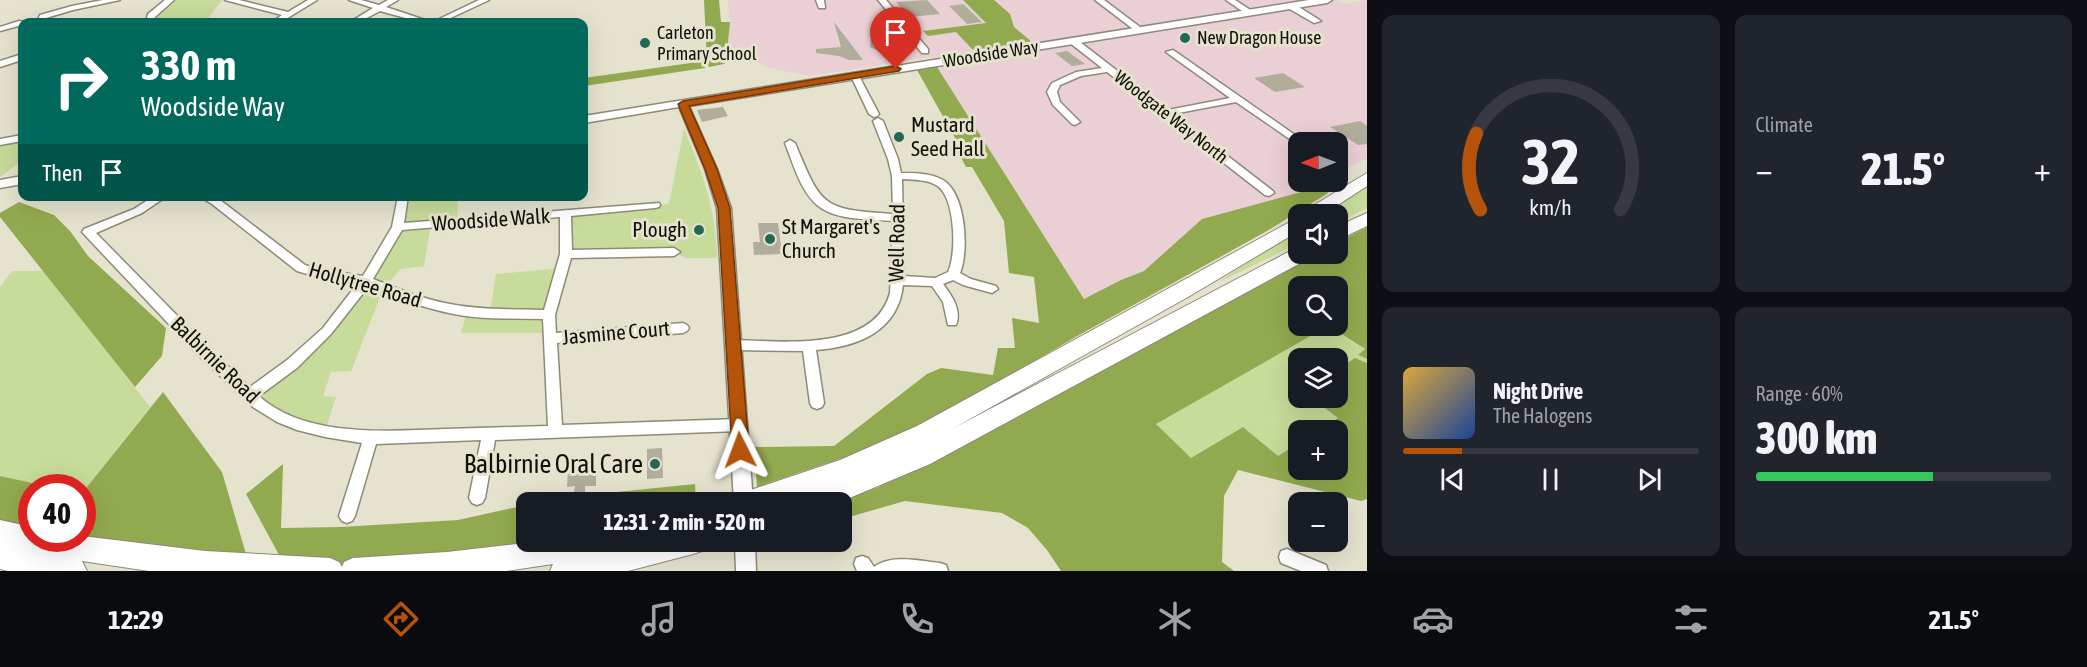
<!DOCTYPE html>
<html lang="en">
<head>
<meta charset="utf-8">
<style>
	:root { --surface:#171b24; --page:#20242c; --text:#f1f3f6; --muted:#9ea1a6; --line:#363941; --accent:#b45309 }
	body { margin:0; font-family:"Asap Condensed",sans-serif; background:var(--page); color:var(--text); height:100vh; display:flex; flex-direction:column; font-size:22px; white-space:nowrap }
	* { box-sizing:border-box; margin:0 }
	p { font-size:20px; color:var(--muted) }
	.icon { flex:none; width:33px; height:33px; fill:none; stroke:currentColor; stroke-width:2; stroke-linecap:round; stroke-linejoin:round }
	.map { position:relative; flex:1; overflow:hidden }
	.panel { display:flex; flex-direction:column; gap:15px; padding:15px; background:#0d0f14; width:720px }
	.panel>* { flex:none }
	.banner { position:absolute; left:18px; top:18px; width:570px; height:183px; border-radius:12px; box-shadow:0 6px 24px #0002; background:#00695c; color:#fff; overflow:hidden }
	.needle { width:39px; rotate:269deg }
	.fabs { position:absolute; left:1288px; top:132px; display:grid; gap:12px }
	.fabs a { display:grid; place-items:center; width:60px; height:60px; border-radius:12px; background:var(--surface); box-shadow:0 6px 24px #0002; font-size:30px }
	.speed { position:absolute; left:18px; top:474px; display:flex; gap:12px; font-size:30px; font-weight:700; text-align:center }
	.speed>* { display:grid; place-content:center; width:78px; height:78px; border-radius:50%; background:var(--surface); box-shadow:0 6px 24px #0002; line-height:1 }
	.speed .limit { border:9px solid #d22; background:#fff; color:#111 }
	.pin { position:absolute; display:grid; place-items:center; width:51px; height:51px; color:#fff; margin:-62px -26px; border-radius:50% 50% 50% 0; rotate:-45deg; box-shadow:0 0 6px #0007 }
	.pin .icon { rotate:45deg }
	.me { position:absolute; width:66px; margin:-33px; rotate:357deg; stroke-linejoin:round; filter:drop-shadow(0 0 4px #0008) }
	.turn { display:flex; align-items:center; gap:21px; height:126px; padding:0 24px; font-size:27px }
	.turn .icon { width:78px; height:78px; stroke-width:2.5 }
	.turn b { display:block; font-size:42px; line-height:51px }
	.then { display:flex; align-items:center; height:57px; padding:0 24px; background:#0003; gap:12px; font-size:22px }
	.big { font-size:45px; font-weight:800; line-height:1.1 }
	.panel .tile { flex:1; display:flex; flex-direction:column; justify-content:center; gap:9px; min-width:0; padding:0 21px; border-radius:12px; background:var(--page) }
	.panel .dial { align-items:center; gap:0 }
	.dial svg { height:156px; overflow:visible; fill:none; stroke:var(--line); stroke-width:7; stroke-linecap:round; text-anchor:middle }
	.dial text { fill:var(--text); stroke:none }
	.song { display:flex; align-items:center; gap:18px }
	.cover { width:72px; height:72px; border-radius:9px; background:linear-gradient(135deg,hsl(40 70% 55%),hsl(220 70% 35%)) }
	.played { height:6px; border-radius:3px; background:linear-gradient(90deg,var(--accent) 20%,var(--line) 20%) }
	.keys { display:flex; justify-content:space-around; direction:ltr }
	.heat { display:flex; justify-content:space-between; align-items:center; font-size:33px; direction:ltr }
	.charge { height:9px; border-radius:4px; background:linear-gradient(90deg,#34c759 60%,var(--line) 0) }
	.panel .tiles { flex:1; display:grid; gap:15px; grid-template-columns:repeat(2,1fr) }
	.trip { position:absolute; left:516px; top:492px; width:336px; height:60px; border-radius:12px; background:var(--surface); box-shadow:0 6px 24px #0002; font-weight:800; line-height:60px; text-align:center }
	.tab-bar { display:flex; height:96px; justify-content:space-around; align-items:center; background:#090b0e; color:var(--muted) }
	.tab-bar .icon { width:42px; height:42px }
	.tab-bar .current { color:var(--accent) }
	.tab-bar b { font-size:27px; color:var(--text) }
	main { display:flex; flex:1; min-height:0 }
	.map>svg:first-child { display:block }
</style>
</head>
<body>
<main>
<div class="map">
<svg width="1367" height="571" viewBox="0 0 1367 571">
	<rect width="100%" height="100%" fill="#e5e2ce"/>
	<polygon fill="#eacfd4" points="728,0 1337,0 1344,4 1367,0 1367,158 1338,173 1338,142 1299,142 1299,182 1321,182 1296,195 1202,219 1144,271 1121,280 1084,299 931,57 810,76 765,67 762,63 726,62 730,22"/>
	<g fill="#c7db9a">
		<polygon points="170,0 222,0 205,22 150,22 151,16"/>
		<path d="M684,129C703,174 716,209 717,258H686L674,252L566,254L565,214L669,204Z"/>
		<polygon points="22,138 22,161 0,177 0,142"/>
		<polygon points="1367,182 1367,208 1338,223 1338,214 1319,214"/>
		<polygon points="403,197 458,197 457,222 431,224 424,266 401,269 384,287 351,371 331,372 323,396 336,397 325,431 297,424 250,395 327,331 394,237"/>
		<polygon points="1299,228 1299,243 1217,283"/>
		<polygon points="562,268 549,333 461,333 467,312 490,313 496,274"/>
		<polygon points="12,271 44,271 150,407 83,492 82,488 51,487 0,476 0,287"/>
		<polygon points="1328,326 1366,350 1358,355 1367,359 1367,363 1355,358 1338,369 1338,358 1299,358 1299,398 1311,398 1339,419 1319,430 1299,430 1299,443 1278,456 1243,427 1191,458 1155,424"/>
	</g>
	<g fill="#92aa4f">
		<polygon points="704,0 719,0 721,22 730,22 726,62 724,64 709,67 707,63"/>
		<polygon points="963,0 994,0 1010,14 1014,27 1032,42 980,51 972,49 956,32 928,36 923,31 986,23"/>
		<polygon points="705,61 705,68 584,86 584,78"/>
		<polygon points="937,67 1084,299 1121,280 1144,271 1202,219 1327,185 1328,193 1267,231 1072,339 935,420 875,447 757,487 754,447 834,446 927,374 941,368 993,375 998,348 1015,348 1012,318 1039,323 1034,277 1009,273 1004,221 972,167 966,167 957,150 951,150 949,148 960,147 917,70"/>
		<polygon points="19,202 54,215 70,231 88,256 166,328 162,356 135,387 0,217 0,213"/>
		<polygon points="1367,227 1367,359 1358,355 1365,349 1329,326 1338,326 1338,286 1299,286 1299,326 1328,326 1156,424 1191,458 1243,427 1278,456 1299,443 1299,470 1338,470 1338,430 1319,430 1338,418 1311,398 1338,398 1338,369 1355,358 1367,363 1367,499 1361,501 1238,470 1224,496 1222,562 1234,571 1061,571 1047,550 1028,528 1002,513 905,501 842,519 842,502 837,502 879,487 893,477 1315,254 1338,254 1338,242"/>
		<polygon points="163,392 222,472 246,554 199,565 83,538 83,492"/>
		<polygon points="283,464 281,528 341,527 458,520 526,505 526,542 558,542 496,554 362,566 284,564 246,494"/>
		<polygon points="0,476 51,487 32,488 31,529 0,521"/>
		<polygon points="695,484 696,502 538,502 597,494"/>
	</g>
	<g fill="#b0ad9a">
		<polygon points="927,0 940,14 909,17 896,2"/>
		<polygon points="963,4 982,22 967,24 949,6"/>
		<polygon points="834,22 863,60 849,60 839,56 816,53 816,49 841,47"/>
		<polygon points="876,29 889,33 888,44 903,51 881,52 870,47 871,31"/>
		<polygon points="1067,51 1085,64 1072,66 1055,53"/>
		<polygon points="1283,73 1305,87 1275,92 1254,78"/>
		<polygon points="723,107 728,116 702,122 697,110"/>
		<polygon points="1360,121 1367,126 1367,144 1358,145 1330,127"/>
		<polygon points="758,223 778,223 782,254 754,255 753,242 760,242"/>
		<polygon points="662,448 663,478 647,479 647,449"/>
		<polygon points="568,468 580,468 580,474 596,473 596,486 585,486 585,492 574,492 575,486 567,487"/>
	</g>
	<g fill="none" stroke-linecap="round" stroke-linejoin="round">
		<defs>
			<g id="minor">
				<polygon points="103,0 120,0 73,10 46,18 45,22 37,22 40,15 72,6"/>
				<polygon points="165,0 174,0 155,17 154,22 146,22 148,14"/>
				<polygon points="225,0 239,0 288,12 308,0 317,0 281,22 272,22 282,15"/>
				<polygon points="349,0 361,0 379,5 388,0 398,0 386,7 431,22 420,22 380,11 359,22 350,22 373,8"/>
				<polygon points="479,0 489,0 442,22 433,22"/>
				<polygon points="816,0 824,0 825,8 819,8"/>
				<polygon points="878,0 886,0 928,49 928,53 922,53"/>
				<polygon points="1095,0 1104,0 1144,30 1137,32"/>
				<polygon points="1226,0 1235,0 1255,13 1248,15"/>
				<polygon points="1288,4 1294,4 1321,21 1314,23 1288,8"/>
				<polygon points="19,21 26,22 22,22 22,25 0,31 0,27"/>
				<polygon points="1070,39 1076,39 1168,110 1230,98 1166,52 1173,50 1305,142 1297,144 1236,102 1173,114 1273,191 1274,193 1269,196 1265,195 1107,72 1081,76 1060,85 1057,92 1060,102 1080,122 1075,125 1072,124 1053,105 1047,92 1052,83 1076,72 1102,68 1070,43"/>
				<polygon points="19,55 22,55 22,60 0,67 0,61"/>
				<polygon points="855,73 859,76 879,114 877,116 874,117 869,114 851,76"/>
				<path d="M878,118L883,121L898,159L901,173C915,173 931,173 943,180C966,194 969,251 960,273L971,279L996,286L998,289L992,293L963,285L953,280L943,284C952,296 962,310 956,325H948L943,302L932,286L903,285C898,331 858,347 816,350L824,403L822,407L817,409L812,407L810,403L803,351L734,350L729,349L728,345L729,341L734,340C782,341 874,353 890,293L893,221C870,219 836,221 817,205C800,190 793,163 785,143L790,140L795,143C822,208 822,209 893,214L892,176L888,159L873,121ZM902,179C914,180 929,179 939,187C955,201 957,253 948,272L935,278L904,276Z"/>
				<polygon points="22,135 22,141 0,145 0,139"/>
				<path d="M154,196H167L142,213L96,233L209,348L250,387L287,360L323,328L357,284L321,278L297,271L212,204L199,196H214L220,200L305,265L321,270L363,276L392,227L398,196H408L404,223L659,203L660,205L659,207L655,208L571,216L572,250L674,248L680,252L674,256L571,258L555,315L556,333L683,323L687,325L689,328L687,331L683,333L557,343L562,425L739,419L744,421L746,425L744,429L739,431L495,440L485,498L482,503L477,505L472,503L469,498L481,440L376,444L355,516L352,521L347,523L342,521L339,516L362,443L325,437L297,430L277,422L253,407L199,356L82,232L84,229L134,209ZM560,217V254L544,310C513,309 480,310 450,304C423,299 398,289 373,279L402,230ZM368,287C394,297 421,307 449,313C479,320 512,318 543,319L548,426C514,427 480,428 446,429C388,431 305,438 259,396L297,368L331,334Z"/>
				<polygon points="1287,549 1326,565 1328,571 1301,571 1281,563 1279,557 1281,551"/>
				<path d="M862,556L868,558L874,567C891,554 920,561 940,563L946,565L948,571H857L854,564L856,558Z"/>
			</g>
			<g id="tertiary">
				<polygon points="1309,0 1332,0 1327,3 689,106 717,169 731,208 753,502 734,502 717,208 705,169 679,107 584,123 584,116"/>
				<polygon points="22,176 22,184 0,188 0,180"/>
				<polygon points="735,542 755,542 756,571 736,571"/>
			</g>
			<g id="trunk">
				<polygon points="1367,173 1367,186 1324,214 1303,214 1306,210"/>
				<polygon points="1367,213 1367,226 1338,240 1338,226"/>
				<polygon points="1299,217 1299,231 1188,297 952,429 1294,249 1299,248 1299,254 1310,254 1308,259 930,464 840,502 801,502 804,494 780,502 736,502 739,494 840,460 917,426"/>
				<polygon points="0,520 32,527 32,538 82,538 82,536 205,551 330,558 339,562 342,567 344,562 353,558 447,552 534,542 615,542 612,548 645,542 706,542 702,551 693,554 628,571 550,571 553,564 506,571 149,571 82,561 87,571 8,571 0,569"/>
			</g>
		</defs>
		<use href="#minor" stroke="#8d8a78" stroke-width="3"/>
		<use href="#tertiary" stroke="#8d8a78" stroke-width="3"/>
		<use href="#trunk" stroke="#8d8a78" stroke-width="2"/>
		<use href="#minor" fill="#fff" fill-rule="evenodd"/>
		<use href="#tertiary" fill="#fff" fill-rule="evenodd"/>
		<use href="#trunk" fill="#fff" fill-rule="evenodd"/>
	</g>
	<polygon fill="#b45309" stroke="#753606" stroke-width="1.5" points="896,66 901,69 899,71 689,106 717,169 730,208 749,450 746,455 740,457 734,455 732,450 718,208 705,169 678,104 683,101"/>
	<g fill="#256756" stroke="#e5e2ce" stroke-width="2">
		<circle cx="1185" cy="38" r="6"/>
		<circle cx="645" cy="43" r="6"/>
		<circle cx="899" cy="137" r="6"/>
		<circle cx="699" cy="230" r="6"/>
		<circle cx="770" cy="239" r="6"/>
		<circle cx="655" cy="464" r="6"/>
	</g>
	<g text-anchor="middle" stroke-width="6" stroke-linejoin="round" paint-order="stroke">
		<g font-size="18" fill="#100f08" stroke="#e5e2ce" text-anchor="start">
			<text x="657" y="39">Carleton<tspan x="657" dy="21">Primary School</tspan></text>
			<text x="1197" y="44">New Dragon House</text>
		</g>
		<g font-size="18" fill="#100f08" stroke="#e5e2ce">
			<text transform="translate(991 54) rotate(-9)" y="6">Woodside Way</text>
			<text transform="translate(1171 117) rotate(38)" y="6">Woodgate Way North</text>
		</g>
		<g font-size="21" fill="#100f08" stroke="#e5e2ce" text-anchor="start">
			<text x="911" y="132">Mustard<tspan x="911" dy="24">Seed Hall</tspan></text>
			<text x="782" y="234">St Margaret's<tspan x="782" dy="24">Church</tspan></text>
			<text x="687" y="237" text-anchor="end">Plough</text>
		</g>
		<g font-size="21" fill="#100f08" stroke="#e5e2ce">
			<text transform="translate(491 220) rotate(-4)" y="7">Woodside Walk</text>
			<text transform="translate(897 243) rotate(-89)" y="7">Well Road</text>
			<text transform="translate(365 285) rotate(16)" y="7">Hollytree Road</text>
			<text transform="translate(616 333) rotate(-5)" y="7">Jasmine Court</text>
			<text transform="translate(215 360) rotate(44)" y="7">Balbirnie Road</text>
		</g>
		<g font-size="26" fill="#100f08" stroke="#e5e2ce" text-anchor="end">
			<text x="643" y="473">Balbirnie Oral Care</text>
		</g>
	</g>
</svg>
<div class="fabs">
<a><svg class="needle" viewBox="-14 -14 28 28"><path d="M0-13l5 13h-10z" fill="#e53935"/><path d="M0 13l5-13h-10z" fill="#9ea1a6"/></svg></a>
<a><svg class="icon" aria-label="sound" viewBox="0 0 24 24"><path d="M4 9h4l5-4v14l-5-4H4zM17 9q2 3 0 6"/></svg></a>
<a><svg class="icon" aria-label="search" viewBox="0 0 24 24"><circle cx="10" cy="10" r="6"/><path d="M15 15l6 6"/></svg></a>
<a><svg class="icon" aria-label="layers" viewBox="0 0 24 24"><path d="M12 4l9 5-9 5-9-5zM3 14l9 5 9-5"/></svg></a>
<a>+</a>
<a>−</a>
</div>
<div class="speed"><div class="limit">40</div></div>
<div class="pin" style="left:896px;top:69px;background:#d93025"><svg class="icon" aria-label="arrive" viewBox="0 0 24 24"><path d="M6 21V4h12l-3 4 3 4H6"/></svg></div>
<svg class="me" style="left:740px;top:450px" viewBox="-20 -20 40 40"><path d="M0-17L14 15 0 8-14 15z" fill="#b45309" stroke="#fff" stroke-width="4"/></svg>
<div class="trip">12:31 · 2 min · 520 m</div>
<div class="banner">
<div class="turn"><svg class="icon" aria-label="right" viewBox="0 0 24 24"><path d="M7 20v-9h11M14 6l5 5-5 5"/></svg><div><b>330 m</b>Woodside Way</div></div>
<div class="then">Then<svg class="icon" aria-label="arrive" viewBox="0 0 24 24"><path d="M6 21V4h12l-3 4 3 4H6"/></svg></div>
</div>
</div>
<section class="panel">
<div class="tiles">
<div class="tile dial"><svg viewBox="0 0 100 80">
<path d="M14 69A42 42 0 1 1 86 69"/>
<path d="M14 69A42 42 0 0 1 12 30" stroke="#b45309"/>
<text x="50" y="56" font-size="32" font-weight="700">32</text>
<text x="50" y="72" font-size="11">km/h</text>
</svg></div>
<div class="tile"><p>Climate</p>
<div class="heat"><a>−</a><b class="big">21.5°</b><a>+</a></div>
</div>
<div class="tile">
<div class="song"><i class="cover"></i><div><b>Night Drive</b><p>The Halogens</p></div></div>
<div class="played"></div>
<div class="keys"><svg class="icon" aria-label="previous" viewBox="0 0 24 24"><path d="M18 5L8 12l10 7zM5 5v14"/></svg><svg class="icon" aria-label="pause" viewBox="0 0 24 24"><path d="M8 5v14M16 5v14"/></svg><svg class="icon" aria-label="next" viewBox="0 0 24 24"><path d="M6 5l10 7-10 7zM19 5v14"/></svg></div>
</div>
<div class="tile"><p>Range · 60%</p><b class="big">300 km</b><div class="charge"></div></div>
</div>
</section>
</main>
<nav class="tab-bar">
<b>12:29</b>
<svg class="icon current" aria-label="directions" viewBox="0 0 24 24"><path d="M12 3l9 9-9 9-9-9zM9 14v-3h6M13 9l2 2-2 2"/></svg>
<svg class="icon" aria-label="music" viewBox="0 0 24 24"><path d="M9 18V5l10-2v13"/><circle cx="6" cy="18" r="3"/><circle cx="16" cy="16" r="3"/></svg>
<svg class="icon" aria-label="phone" viewBox="0 0 24 24"><path d="M5 4h4l2 5-3 2q2 4 5 5l2-3 5 2v4C11 20 4 13 5 4z"/></svg>
<svg class="icon" aria-label="climate" viewBox="0 0 24 24"><path d="M12 3v18M4 7l16 10M4 17L20 7"/></svg>
<svg class="icon" aria-label="car" viewBox="0 0 24 24"><path d="M5 17H2v-5l4-1 3-4h7l3 4 3 1v5h-3M9 17h6M6 11h13"/><circle cx="7" cy="17" r="2"/><circle cx="17" cy="17" r="2"/></svg>
<svg class="icon" aria-label="filters" viewBox="0 0 24 24"><path d="M4 7h16M4 17h16"/><circle cx="9" cy="7" r="2"/><circle cx="15" cy="17" r="2"/></svg>
<b>21.5°</b>
</nav>
</body>
</html>
